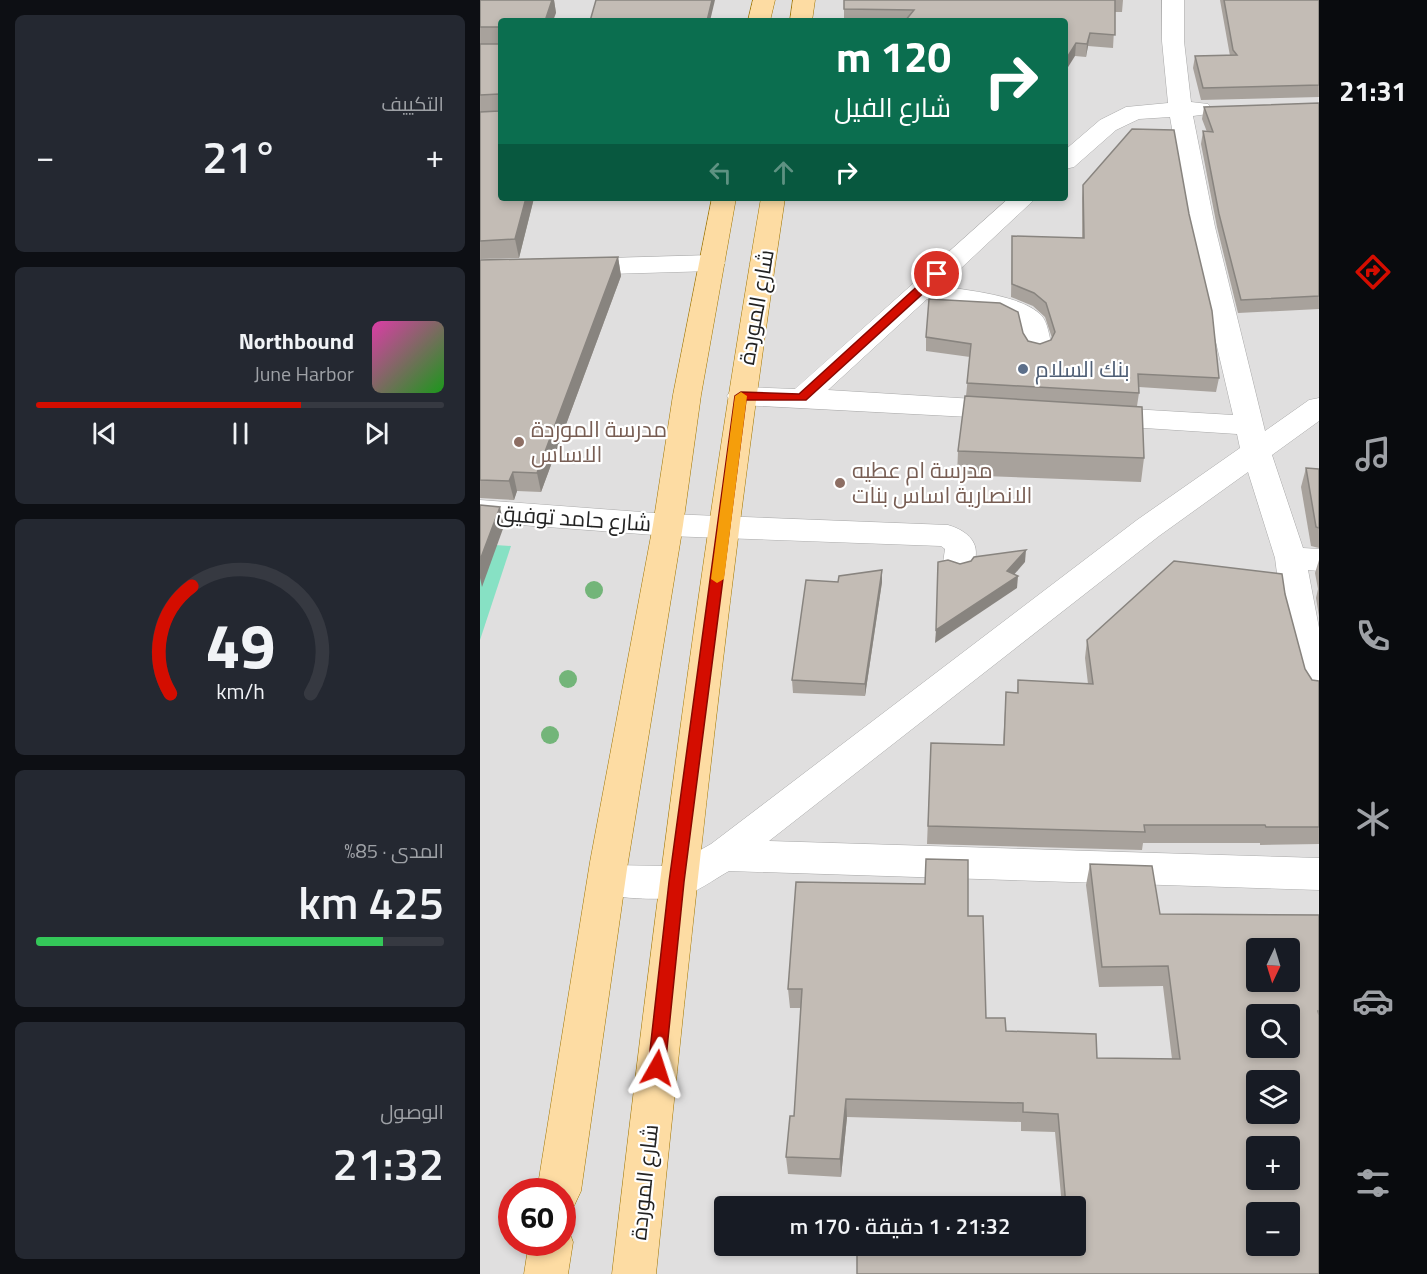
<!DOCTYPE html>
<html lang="ar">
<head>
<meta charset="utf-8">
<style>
	:root { --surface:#171b24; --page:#242831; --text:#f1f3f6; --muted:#9ea1a6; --line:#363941; --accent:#d40d00 }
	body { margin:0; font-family:"Titillium Web",Cairo,sans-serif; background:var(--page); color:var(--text); direction:rtl; height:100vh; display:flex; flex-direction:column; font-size:22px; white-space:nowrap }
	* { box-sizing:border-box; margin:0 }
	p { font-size:20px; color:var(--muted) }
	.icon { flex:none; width:33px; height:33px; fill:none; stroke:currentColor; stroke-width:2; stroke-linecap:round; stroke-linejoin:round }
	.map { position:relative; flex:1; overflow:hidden; direction:ltr }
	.sheet { display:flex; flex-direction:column; gap:15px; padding:15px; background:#0d0f14; width:480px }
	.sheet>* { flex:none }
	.guide { position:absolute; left:18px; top:18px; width:570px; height:183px; border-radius:6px; box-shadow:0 3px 9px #0003; direction:rtl; background:#0b6e4f; color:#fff; overflow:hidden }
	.needle { width:39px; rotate:184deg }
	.fabs { position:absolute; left:766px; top:938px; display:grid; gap:12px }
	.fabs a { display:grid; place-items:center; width:54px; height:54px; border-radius:6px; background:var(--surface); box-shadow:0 3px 9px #0003; font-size:30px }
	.speed { position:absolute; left:18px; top:1178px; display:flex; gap:12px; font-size:30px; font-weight:700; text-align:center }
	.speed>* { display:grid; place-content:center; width:78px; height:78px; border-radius:50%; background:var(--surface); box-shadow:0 3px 9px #0003; line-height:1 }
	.speed .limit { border:9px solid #d22; background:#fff; color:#111 }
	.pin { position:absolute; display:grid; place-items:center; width:51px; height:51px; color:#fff; margin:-26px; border:3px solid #fff; border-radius:50%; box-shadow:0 2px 6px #0007 }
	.me { position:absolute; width:66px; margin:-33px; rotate:6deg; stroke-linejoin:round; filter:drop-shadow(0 0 4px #0008) }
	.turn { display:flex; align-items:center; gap:21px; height:126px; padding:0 18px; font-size:27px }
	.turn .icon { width:78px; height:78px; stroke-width:2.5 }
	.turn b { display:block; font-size:42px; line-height:51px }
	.lanes { display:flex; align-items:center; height:57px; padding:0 18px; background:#0003; justify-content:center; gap:30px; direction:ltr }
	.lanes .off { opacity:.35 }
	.big { font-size:45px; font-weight:600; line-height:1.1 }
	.sheet .widget { flex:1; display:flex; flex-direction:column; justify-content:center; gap:9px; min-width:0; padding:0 21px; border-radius:9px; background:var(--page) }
	.sheet .dial { align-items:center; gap:0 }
	.dial svg { height:156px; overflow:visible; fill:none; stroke:var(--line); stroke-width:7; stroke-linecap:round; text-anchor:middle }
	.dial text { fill:var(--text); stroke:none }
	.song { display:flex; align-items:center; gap:18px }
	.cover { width:72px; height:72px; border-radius:9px; background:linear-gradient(135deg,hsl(320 70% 55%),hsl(120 70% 35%)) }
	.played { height:6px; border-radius:3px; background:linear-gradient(90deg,var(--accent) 65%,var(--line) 65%) }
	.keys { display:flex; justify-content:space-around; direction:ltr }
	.heat { display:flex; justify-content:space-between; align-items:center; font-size:33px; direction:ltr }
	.charge { height:9px; border-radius:4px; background:linear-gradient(90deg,#34c759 85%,var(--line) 0) }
	.trip { position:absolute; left:234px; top:1196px; width:372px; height:60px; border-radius:6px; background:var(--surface); box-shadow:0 3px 9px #0003; font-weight:600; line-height:60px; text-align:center; direction:rtl }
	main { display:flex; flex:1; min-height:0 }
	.tab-bar { display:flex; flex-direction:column; width:108px; justify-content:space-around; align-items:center; background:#090b0e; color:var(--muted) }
	.tab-bar .icon { width:42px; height:42px }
	.tab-bar .selected { color:var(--accent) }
	.tab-bar b { font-size:27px; color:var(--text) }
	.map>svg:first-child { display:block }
</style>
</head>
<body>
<main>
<nav class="tab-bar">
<b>21:31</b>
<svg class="icon selected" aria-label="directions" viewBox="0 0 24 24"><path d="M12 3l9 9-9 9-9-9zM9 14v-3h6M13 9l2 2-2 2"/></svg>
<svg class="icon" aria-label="music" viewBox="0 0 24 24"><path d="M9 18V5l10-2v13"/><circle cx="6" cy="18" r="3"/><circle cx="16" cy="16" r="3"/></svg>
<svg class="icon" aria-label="phone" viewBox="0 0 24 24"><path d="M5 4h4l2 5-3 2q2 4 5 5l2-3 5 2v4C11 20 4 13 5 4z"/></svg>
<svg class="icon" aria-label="climate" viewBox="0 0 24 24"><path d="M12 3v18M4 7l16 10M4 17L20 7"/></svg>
<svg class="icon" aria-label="car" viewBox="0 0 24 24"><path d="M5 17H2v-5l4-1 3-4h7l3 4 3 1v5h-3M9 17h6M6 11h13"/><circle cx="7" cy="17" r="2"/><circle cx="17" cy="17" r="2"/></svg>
<svg class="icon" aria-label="filters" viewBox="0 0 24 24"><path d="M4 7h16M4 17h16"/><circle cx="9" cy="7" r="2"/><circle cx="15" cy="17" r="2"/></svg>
</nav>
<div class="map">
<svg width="839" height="1274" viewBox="0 0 839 1274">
	<rect width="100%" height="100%" fill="#f2f0e9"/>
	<path fill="#e0dfdf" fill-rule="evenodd" d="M0,0H839V1274H0ZM21,21H585V198H21ZM777,948H810V981H777ZM777,1014H810V1047H777ZM777,1080H810V1113H777ZM777,1146H810V1179H777ZM32,1191H82V1242H32ZM244,1206H596V1245H244ZM777,1212H810V1245H777Z"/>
	<polygon fill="#87e1c4" points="0,544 31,546 0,640"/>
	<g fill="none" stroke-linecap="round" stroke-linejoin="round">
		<defs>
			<g id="minor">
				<path d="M682,0H704V41L711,102L728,104L732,109L728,114L713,116L735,227L785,431L829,400L839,398V421L792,455L823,548L839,549V571L828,570L839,628V700L827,696L822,687L802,612L795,558L768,472L679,536L289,841L839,858V890L249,871C233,880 216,893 199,897C181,901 131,898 114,892L108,881L114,870L127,865L192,866L231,844L657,520L760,448L757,434L618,425L608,423L604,416L608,409L618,407L753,415L709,227L690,117L659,119L636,130L594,167L585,169V150L620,120L646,107L688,103L682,41Z"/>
				<path d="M529,198H556L462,286C489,291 541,295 561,315C568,322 569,337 572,346L568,352L558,355L548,352L544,346L539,324L520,314L447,299L348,390L527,401L537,403L541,410L537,417L527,419L261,405L251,402L247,396L251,390L261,387L315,389Z"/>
				<polygon points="232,255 241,257 245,263 241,269 232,271 95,275 86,273 82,267 86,261 95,259"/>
				<path d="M0,500L188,514L468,525C492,532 504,548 490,571L479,574L468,571L463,563L465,549L461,546L188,536L0,522Z"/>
			</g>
			<g id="major">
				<polygon points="273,0 295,0 290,21 268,21"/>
				<polygon points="313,0 335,0 332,21 310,21"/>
				<polygon points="232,198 256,198 221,395 203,525 148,862 101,1191 94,1206 82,1211 82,1191 57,1191 110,862 173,525 193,395"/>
				<path d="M281,198H305C251,555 213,914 176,1274H132C174,914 220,555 281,198Z"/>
				<polygon points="82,1225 87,1226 93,1242 88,1274 44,1274 49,1242 82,1242"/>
			</g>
		</defs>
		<use href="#minor" stroke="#a9a9a9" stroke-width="1"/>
		<use href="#major" stroke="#a07500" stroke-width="1"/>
		<use href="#minor" fill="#fff" fill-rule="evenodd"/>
		<use href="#major" fill="#fddca3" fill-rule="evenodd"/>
	</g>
	<g fill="#73b579">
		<circle cx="114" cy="590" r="9"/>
		<circle cx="88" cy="679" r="9"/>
		<circle cx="70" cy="735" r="9"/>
	</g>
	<g fill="#a8a29c">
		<polygon points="0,0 74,0 76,13 21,21 54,198 39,258 0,259"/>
		<polygon points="364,0 643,0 642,12 635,12 633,48 608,46 606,57 595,56 585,21 364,21"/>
		<polygon points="740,0 839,0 839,97 721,100 713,68 715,56 750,56"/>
		<polygon points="839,103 839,309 758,313 737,227 721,144 723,131 727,132 722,119 724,107"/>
		<polygon points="603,185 739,378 736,392 659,387 659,393 657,406 664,458 661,482 477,475 478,451 486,396 490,357 446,351 446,337 543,333 548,341 560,344 571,340 572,338 565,317 553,306 531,297 532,236 602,238 602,198"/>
		<polygon points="138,257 141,276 61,492 37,491 34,500 0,498 0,260"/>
		<polygon points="826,468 839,469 839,548 831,546 821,487"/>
		<polygon points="839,560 839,616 836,598 838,589 835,573"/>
		<polygon points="358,582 402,582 385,696 313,693 312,680"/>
		<polygon points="805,594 825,669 832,680 839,681 839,844 780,845 780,843 663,843 662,850 447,844 451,743 523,745 526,692 537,693 538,680 608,684 605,658 607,640"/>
		<polygon points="610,864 680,914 839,915 839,1274 596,1245 596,1206 582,1206 575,1132 541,1131 541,1122 367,1117 361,1177 308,1174 306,1157 314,1116 321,1008 310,1008 308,989 488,916 506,1018 526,1031 617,1058 692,1059 683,986 619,987 606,885"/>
	</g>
	<g fill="#88847f">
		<polygon points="72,0 74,0 76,13 73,21 65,21"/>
		<polygon points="232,0 235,0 230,21 227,21"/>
		<polygon points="610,33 608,46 606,57 607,44"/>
		<polygon points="596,43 595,56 585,72 585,61"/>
		<polygon points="46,198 54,198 39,258 35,239"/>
		<polygon points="138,257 141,276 61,492 57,473"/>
		<polygon points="33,472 37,491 34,500 29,481"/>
		<polygon points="20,507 24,526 2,587 0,578 0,560"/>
		<polygon points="546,550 545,562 526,584 527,571"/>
		<polygon points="402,570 402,582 385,696 385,684"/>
		<polygon points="538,576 537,588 455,643 456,630"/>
		<polygon points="366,1099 367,1117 361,1177 360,1159"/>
	</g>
	<g fill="#c3bcb5" stroke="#88847f" stroke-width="1.5" fill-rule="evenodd">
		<polygon points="0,0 72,0 65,21 21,21 21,198 46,198 35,239 0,241 0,112 19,111 19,94 0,95 0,44 19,44 19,27 0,27"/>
		<polygon points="116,0 232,0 227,21 110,21"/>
		<polygon points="364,0 635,0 635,35 610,33 607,44 596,43 585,61 585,21 425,21 434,10 364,9"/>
		<polygon points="744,0 839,0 839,85 723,88 715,56 757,55 753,50"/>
		<polygon points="839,103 839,296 761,300 739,214 723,131 733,132 724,107"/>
		<polygon points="652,129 694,130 709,214 732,311 739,378 658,374 659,393 487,383 491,344 446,337 449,299 520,303 538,312 543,333 548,341 560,344 571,340 575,332 566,303 554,293 532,284 532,236 604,238 603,185"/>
		<polygon points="138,257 57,473 33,472 29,481 0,480 0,260"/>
		<polygon points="485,396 662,407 664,458 478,451"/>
		<polygon points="826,468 839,469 839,528 836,527"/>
		<polygon points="0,505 20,507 0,560"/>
		<polygon points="546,550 527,571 538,576 456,630 458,562 468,560 480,564 491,561 494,557"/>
		<polygon points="694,561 802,574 805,594 825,669 832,680 839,681 839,827 786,827 785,825 664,825 665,832 448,826 451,743 524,745 526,692 538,693 538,680 613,684 607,640"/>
		<polygon points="402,570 385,684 312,680 326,580 358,582 359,576"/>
		<path d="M446,859L488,860V916H503L506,1018H525L526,1031L616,1034L617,1058L700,1059L688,966L622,967L610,864L672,866L680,914L839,915V1011H838L839,1015V1274H377V1245H596V1206H586L578,1114L543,1112V1103L366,1099L360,1159L306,1157L310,1116H314L322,989H308L316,882L445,884ZM777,948H810V981H777ZM777,1014H810V1047H777ZM777,1080H810V1113H777ZM777,1146H810V1179H777ZM777,1212H810V1245H777Z"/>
	</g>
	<polygon fill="#d40d00" stroke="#8a0800" stroke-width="1.5" points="457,271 462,274 461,277 326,400 266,400 204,882 185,1068 183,1073 177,1075 171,1073 168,1068 189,882 255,396 261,392 319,394 453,272"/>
	<polygon fill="#f59e0b" points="261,392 267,396 244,579 237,583 231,579 255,396"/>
	<circle fill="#5c6f8a" stroke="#fff" stroke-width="2" cx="543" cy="369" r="6"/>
	<g fill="#8d6e63" stroke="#fff" stroke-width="2">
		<circle cx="39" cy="442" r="6"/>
		<circle cx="360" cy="483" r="6"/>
	</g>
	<g text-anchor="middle" stroke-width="4.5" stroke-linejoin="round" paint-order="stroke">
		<g font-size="22" fill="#222" stroke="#fff">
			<text transform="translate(276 307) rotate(-80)" y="8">شارع الموردة</text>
			<text transform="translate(94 518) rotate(4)" y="8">شارع حامد توفيق</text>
			<text transform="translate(164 1182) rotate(-84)" y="8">شارع الموردة</text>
		</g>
		<g font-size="22" fill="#4e5e75" stroke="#fff" text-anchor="start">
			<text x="555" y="377">بنك السلام</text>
		</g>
		<g font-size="22" fill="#785e54" stroke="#fff" text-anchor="start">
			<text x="51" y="437">مدرسة الموردة<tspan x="51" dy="25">الاساس</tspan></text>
			<text x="372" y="478">مدرسة ام عطيه<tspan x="372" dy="25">الانصارية اساس بنات</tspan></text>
		</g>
	</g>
</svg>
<div class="fabs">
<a><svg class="needle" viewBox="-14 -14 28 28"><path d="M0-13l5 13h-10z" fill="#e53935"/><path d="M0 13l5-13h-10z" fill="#9ea1a6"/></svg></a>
<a><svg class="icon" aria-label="search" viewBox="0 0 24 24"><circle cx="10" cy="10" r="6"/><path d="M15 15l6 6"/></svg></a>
<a><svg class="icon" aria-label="layers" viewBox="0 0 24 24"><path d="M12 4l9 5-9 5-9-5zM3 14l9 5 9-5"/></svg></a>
<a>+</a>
<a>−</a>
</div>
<div class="speed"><div class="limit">60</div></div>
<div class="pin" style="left:457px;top:274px;background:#d93025"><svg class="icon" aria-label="arrive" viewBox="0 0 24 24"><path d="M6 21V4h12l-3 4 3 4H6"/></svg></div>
<svg class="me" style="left:177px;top:1068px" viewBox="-20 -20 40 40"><path d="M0-17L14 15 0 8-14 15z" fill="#d40d00" stroke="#fff" stroke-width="4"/></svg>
<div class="trip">21:32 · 1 دقيقة · 170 m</div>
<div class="guide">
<div class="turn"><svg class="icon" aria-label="right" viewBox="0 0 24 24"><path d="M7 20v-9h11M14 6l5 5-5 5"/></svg><div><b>120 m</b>شارع الفيل</div></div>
<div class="lanes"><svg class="icon off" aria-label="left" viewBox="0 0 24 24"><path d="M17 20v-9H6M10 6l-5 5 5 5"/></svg><svg class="icon off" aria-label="ahead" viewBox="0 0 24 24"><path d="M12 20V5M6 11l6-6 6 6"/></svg><svg class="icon" aria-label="right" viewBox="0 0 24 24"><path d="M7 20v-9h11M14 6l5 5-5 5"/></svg></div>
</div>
</div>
<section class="sheet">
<div class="widget"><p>التكييف</p>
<div class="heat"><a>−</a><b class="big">21°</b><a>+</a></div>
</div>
<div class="widget">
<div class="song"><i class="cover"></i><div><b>Northbound</b><p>June Harbor</p></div></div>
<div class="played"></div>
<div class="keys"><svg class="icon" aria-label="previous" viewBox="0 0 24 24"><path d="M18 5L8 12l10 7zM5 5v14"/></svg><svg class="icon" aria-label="pause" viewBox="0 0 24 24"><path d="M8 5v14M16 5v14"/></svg><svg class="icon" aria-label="next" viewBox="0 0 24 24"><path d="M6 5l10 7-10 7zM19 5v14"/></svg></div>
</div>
<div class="widget dial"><svg viewBox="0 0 100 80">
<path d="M14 69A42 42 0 1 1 86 69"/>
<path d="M14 69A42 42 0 0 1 25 14" stroke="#d40d00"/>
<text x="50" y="56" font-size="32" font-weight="700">49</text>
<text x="50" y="72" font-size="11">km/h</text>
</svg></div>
<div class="widget"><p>المدى · 85%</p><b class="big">425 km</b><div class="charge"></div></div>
<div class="widget"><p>الوصول</p><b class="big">21:32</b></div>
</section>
</main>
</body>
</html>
